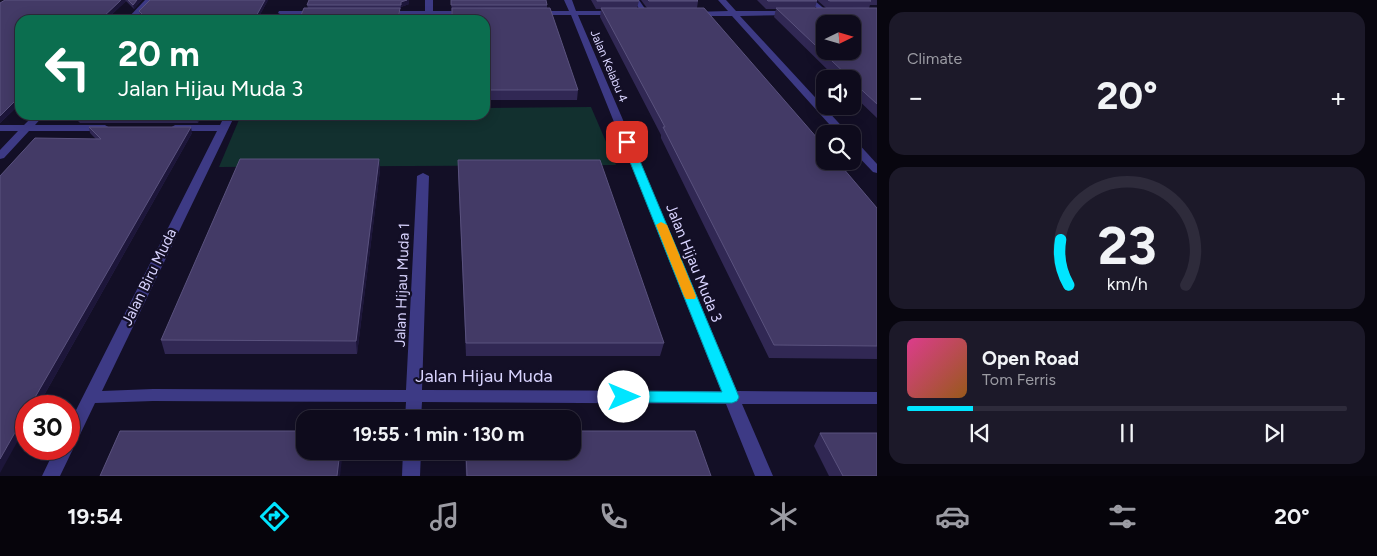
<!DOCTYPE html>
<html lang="en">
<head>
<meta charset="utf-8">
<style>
	:root { --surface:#0e0b1c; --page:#1c1929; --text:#f1f3f6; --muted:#9b9ba3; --line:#2e2b3b; --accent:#00e5ff }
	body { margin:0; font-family:Figtree,sans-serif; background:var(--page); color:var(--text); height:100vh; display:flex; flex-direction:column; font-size:19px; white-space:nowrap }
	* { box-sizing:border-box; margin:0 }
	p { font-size:16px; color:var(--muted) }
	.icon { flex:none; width:28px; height:28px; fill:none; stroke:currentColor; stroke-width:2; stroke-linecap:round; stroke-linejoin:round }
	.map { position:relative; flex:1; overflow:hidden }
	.sheet { display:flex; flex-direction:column; gap:12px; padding:12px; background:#08060f; width:500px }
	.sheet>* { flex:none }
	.banner { position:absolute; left:15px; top:15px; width:475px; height:105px; border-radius:15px; box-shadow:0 2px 12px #0003,0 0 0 1px var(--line); background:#0b6e4f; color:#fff; overflow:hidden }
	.needle { width:32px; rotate:85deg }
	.tools { position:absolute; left:816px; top:15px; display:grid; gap:10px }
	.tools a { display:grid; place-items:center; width:45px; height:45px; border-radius:10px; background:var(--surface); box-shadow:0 2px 12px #0003,0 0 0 1px var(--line); font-size:25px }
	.speed { position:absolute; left:15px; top:395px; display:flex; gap:10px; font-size:25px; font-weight:700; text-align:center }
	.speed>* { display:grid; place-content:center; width:65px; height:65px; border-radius:50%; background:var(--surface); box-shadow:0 2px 12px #0003,0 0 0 1px var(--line); line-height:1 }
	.speed .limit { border:8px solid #d22; background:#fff; color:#111 }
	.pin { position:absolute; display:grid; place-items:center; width:42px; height:42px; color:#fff; margin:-21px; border-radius:10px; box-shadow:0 2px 8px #0006 }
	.me { position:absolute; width:55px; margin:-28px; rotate:90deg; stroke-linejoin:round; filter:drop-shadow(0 0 4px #0008) }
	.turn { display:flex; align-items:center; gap:18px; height:105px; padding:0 20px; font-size:22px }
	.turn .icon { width:65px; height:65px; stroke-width:2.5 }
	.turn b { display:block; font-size:35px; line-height:42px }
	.big { font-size:38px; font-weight:700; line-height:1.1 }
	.sheet .tile { flex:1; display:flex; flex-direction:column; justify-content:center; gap:8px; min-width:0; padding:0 18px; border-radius:15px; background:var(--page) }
	.sheet .dial { align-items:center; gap:0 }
	.dial svg { height:130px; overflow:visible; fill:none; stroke:var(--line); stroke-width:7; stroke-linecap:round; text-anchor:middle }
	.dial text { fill:var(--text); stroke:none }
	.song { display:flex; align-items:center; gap:15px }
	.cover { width:60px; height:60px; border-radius:8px; background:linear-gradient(135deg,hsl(330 70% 55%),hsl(30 70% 35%)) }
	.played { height:5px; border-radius:2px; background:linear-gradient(90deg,var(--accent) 15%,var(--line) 15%) }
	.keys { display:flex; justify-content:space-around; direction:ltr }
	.heat { display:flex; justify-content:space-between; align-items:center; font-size:28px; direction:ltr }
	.trip { position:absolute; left:296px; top:410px; width:285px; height:50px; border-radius:15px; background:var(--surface); box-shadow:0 2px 12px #0003,0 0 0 1px var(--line); font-weight:700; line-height:50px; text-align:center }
	.menu { display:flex; height:80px; justify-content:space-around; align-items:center; background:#06040b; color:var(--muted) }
	.menu .icon { width:35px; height:35px }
	.menu .current { color:var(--accent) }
	.menu b { font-size:22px; color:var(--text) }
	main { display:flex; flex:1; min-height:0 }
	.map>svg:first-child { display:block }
</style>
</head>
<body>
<main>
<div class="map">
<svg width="877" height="476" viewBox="0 0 877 476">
	<rect width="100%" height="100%" fill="#130f26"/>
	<polygon fill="#12302f" points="591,107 616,165 219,167 241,115 485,115 485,108"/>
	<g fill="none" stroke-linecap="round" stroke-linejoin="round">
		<g fill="#3d3a85" fill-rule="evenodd">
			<polygon points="633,0 639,0 648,13 647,14 643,14"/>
			<polygon points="807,0 814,0 829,13 824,14"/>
		</g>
		<g fill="#3d3a85" fill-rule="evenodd">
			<polygon points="145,0 153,0 134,20 126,20"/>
			<polygon points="425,0 433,0 433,11 467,11 471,13 467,15 433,15 433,20 425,20 425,15 384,15 380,13 384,11 425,11"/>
			<polygon points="564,0 572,0 576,11 617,11 621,13 617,15 578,15 626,127 625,129 621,130 616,127 571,15 534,15 530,13 534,11 569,11"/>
			<polygon points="718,0 726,0 736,11 795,11 796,13 792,15 740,16 849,134 838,134 732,16 692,16 688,14 692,12 728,11"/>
			<polygon points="279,11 317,11 321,13 317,15 282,15 278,13"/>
			<polygon points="34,115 44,115 35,125 105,125 110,128 105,131 29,131 4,158 0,159 0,150 18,131 0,131 0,125 24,125"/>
			<polygon points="225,115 235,115 102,391 153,389 406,390 417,176 423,173 429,176 422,390 721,391 622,142 627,139 632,142 737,391 877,392 877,404 742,404 773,476 755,476 726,404 422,402 421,419 405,419 406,402 153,401 95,403 75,445 71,446 73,449 60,476 42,476 55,449 69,449 69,424 217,131 175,131 170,128 175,125 220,125"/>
			<polygon points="852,140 856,141 877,164 877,173 873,172 852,150"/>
			<polygon points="403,451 421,451 420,476 402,476"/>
		</g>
	</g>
	<g fill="#312854">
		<polygon points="5,0 142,0 134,9 126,1 106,20 20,20 20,104 0,123 0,3"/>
		<polygon points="268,0 257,20 145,20 141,16 139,11"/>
		<polygon points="309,0 409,0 409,4 401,7 401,9 400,9 400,20 299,20 308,8 307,5"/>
		<polygon points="451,0 547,5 547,8 578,90 577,100 485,100 485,20 452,20"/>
		<polygon points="591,0 638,0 639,1 637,8 647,8 641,0 697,0 698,1 697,8 877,208 877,359 769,358 661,138 661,135 600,17 601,9 596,9"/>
		<polygon points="757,0 816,0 817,1 815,8 826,8 817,0 877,0 877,5 870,5 869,8 877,8 877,118 852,94 852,79 837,79 774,17 776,9 766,9"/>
		<polygon points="72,115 202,115 198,123 80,123"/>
		<polygon points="89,127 192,133 38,406 26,406 96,139 90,133"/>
		<polygon points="379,159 380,170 357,354 165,354 161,340"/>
		<polygon points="458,160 664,343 660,356 466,356 458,172"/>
		<polygon points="820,433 877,476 829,476 814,446"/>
		<polygon points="465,451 572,451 711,476 466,476"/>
	</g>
	<g fill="#1d163a">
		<polygon points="121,0 125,0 126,1 106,20 100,20"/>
		<polygon points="137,0 142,0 134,9 133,5"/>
		<polygon points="265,0 268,0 257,20 254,20"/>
		<polygon points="407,0 409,0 409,4 401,7 401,9 401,2"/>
		<polygon points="20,96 20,104 0,123 0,116"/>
		<polygon points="198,115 202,115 198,123 197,118"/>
		<polygon points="191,127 192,133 38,406 30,406"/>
		<polygon points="379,159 380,170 357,354 356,341"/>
		<polygon points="26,413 26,426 0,473 0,459"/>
		<polygon points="340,451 343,451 340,476 337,476"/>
	</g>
	<g fill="#433a66" stroke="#5a527e" fill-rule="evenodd">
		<polygon points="5,0 121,0 100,20 20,20 20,96 0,116 0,3"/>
		<polygon points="128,0 137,0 133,5"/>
		<polygon points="150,0 265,0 254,20 145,20 146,18 139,11"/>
		<polygon points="309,0 407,0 401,2 401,5 307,5"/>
		<polygon points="451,0 546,0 547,5 451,5"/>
		<polygon points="597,0 638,0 639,1 597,1"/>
		<polygon points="648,0 697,0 698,1 649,1"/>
		<polygon points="767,0 816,0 817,1 768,1"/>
		<polygon points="828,0 869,0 871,1 830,1"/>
		<polygon points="304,8 400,8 398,20 299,20"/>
		<polygon points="452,8 550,8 578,90 485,90 485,20 452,20"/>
		<polygon points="601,8 704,8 825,147 825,161 837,161 877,208 877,346 774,345 663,127 665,127"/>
		<path d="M776,8H877V104L852,81V79H851ZM825,24H852V51H825Z"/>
		<polygon points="76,115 198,115 197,118 79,118"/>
		<polygon points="89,127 191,127 30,406 26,406 26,413 0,459 0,176 35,138 101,139"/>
		<polygon points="240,159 379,159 356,341 161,340"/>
		<polygon points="458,160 600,160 664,343 466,343"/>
		<polygon points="120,431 305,431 305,451 340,451 337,476 100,476"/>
		<polygon points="572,431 695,431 711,476 467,476 466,451 572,451"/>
		<polygon points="820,433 877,433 877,476 843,476"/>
	</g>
	<polygon fill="#00e5ff" stroke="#0095a6" points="627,139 632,142 739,397 737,401 732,403 624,402 619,401 617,397 619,393 624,391 722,392 622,142"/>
	<polygon fill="#f59e0b" points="661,222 667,225 696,296 695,299 686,299 684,296 656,225"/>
	<g text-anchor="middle" stroke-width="4.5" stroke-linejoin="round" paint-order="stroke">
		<g font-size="12" fill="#d9d4ff" stroke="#130f26">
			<text transform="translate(609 66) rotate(67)" y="4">Jalan Kelabu 4</text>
		</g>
		<g font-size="15" fill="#d9d4ff" stroke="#130f26">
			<text transform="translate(694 263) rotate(68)" y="5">Jalan Hijau Muda 3</text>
			<text transform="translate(149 277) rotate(-64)" y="5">Jalan Biru Muda</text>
			<text transform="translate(402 285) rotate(-88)" y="5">Jalan Hijau Muda 1</text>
		</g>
		<g font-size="18" fill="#d9d4ff" stroke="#130f26">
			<text x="484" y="382">Jalan Hijau Muda</text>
		</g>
	</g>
</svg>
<div class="tools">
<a><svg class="needle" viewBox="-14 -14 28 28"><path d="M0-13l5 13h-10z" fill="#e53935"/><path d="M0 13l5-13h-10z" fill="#9b9ba3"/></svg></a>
<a><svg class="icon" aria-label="sound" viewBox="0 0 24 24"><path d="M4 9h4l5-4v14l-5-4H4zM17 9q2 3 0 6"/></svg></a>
<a><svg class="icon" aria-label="search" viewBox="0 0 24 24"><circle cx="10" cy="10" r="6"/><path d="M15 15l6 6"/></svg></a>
</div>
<div class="speed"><div class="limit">30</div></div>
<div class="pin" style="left:627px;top:142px;background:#d93025"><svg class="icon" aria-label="arrive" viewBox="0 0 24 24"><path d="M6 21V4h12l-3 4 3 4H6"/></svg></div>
<svg class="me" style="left:624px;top:397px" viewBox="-20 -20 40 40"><circle r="19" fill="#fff"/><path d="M0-13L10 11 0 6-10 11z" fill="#00e5ff"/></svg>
<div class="trip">19:55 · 1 min · 130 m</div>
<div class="banner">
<div class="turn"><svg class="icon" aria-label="left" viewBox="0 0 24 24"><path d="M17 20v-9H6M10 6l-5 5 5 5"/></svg><div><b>20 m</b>Jalan Hijau Muda 3</div></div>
</div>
</div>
<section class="sheet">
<div class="tile"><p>Climate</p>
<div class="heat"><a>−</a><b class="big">20°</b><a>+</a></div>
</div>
<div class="tile dial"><svg viewBox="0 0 100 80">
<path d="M14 69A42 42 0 1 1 86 69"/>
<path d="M14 69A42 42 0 0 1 9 41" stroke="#00e5ff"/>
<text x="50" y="56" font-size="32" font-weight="700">23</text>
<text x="50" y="72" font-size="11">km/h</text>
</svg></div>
<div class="tile">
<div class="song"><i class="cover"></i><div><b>Open Road</b><p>Tom Ferris</p></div></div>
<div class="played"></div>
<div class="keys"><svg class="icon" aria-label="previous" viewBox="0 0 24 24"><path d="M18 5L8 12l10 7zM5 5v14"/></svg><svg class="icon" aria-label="pause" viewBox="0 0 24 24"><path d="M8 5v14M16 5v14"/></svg><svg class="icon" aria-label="next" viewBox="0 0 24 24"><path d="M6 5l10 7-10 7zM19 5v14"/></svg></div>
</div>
</section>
</main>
<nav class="menu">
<b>19:54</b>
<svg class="icon current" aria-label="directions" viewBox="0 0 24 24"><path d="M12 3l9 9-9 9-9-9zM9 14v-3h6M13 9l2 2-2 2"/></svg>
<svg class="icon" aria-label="music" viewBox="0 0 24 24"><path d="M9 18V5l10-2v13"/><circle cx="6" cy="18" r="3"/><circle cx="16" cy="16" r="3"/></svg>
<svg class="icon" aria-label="phone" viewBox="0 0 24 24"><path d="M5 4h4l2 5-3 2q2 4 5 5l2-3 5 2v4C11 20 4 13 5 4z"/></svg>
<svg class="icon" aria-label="climate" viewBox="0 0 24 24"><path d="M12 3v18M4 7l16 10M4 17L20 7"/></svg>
<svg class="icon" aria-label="car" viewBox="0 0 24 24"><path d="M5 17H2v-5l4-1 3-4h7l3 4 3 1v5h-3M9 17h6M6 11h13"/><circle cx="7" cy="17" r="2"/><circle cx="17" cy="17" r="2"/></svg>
<svg class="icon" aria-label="filters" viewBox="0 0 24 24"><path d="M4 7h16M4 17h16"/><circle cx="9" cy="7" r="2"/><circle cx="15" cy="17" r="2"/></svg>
<b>20°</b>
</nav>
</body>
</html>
